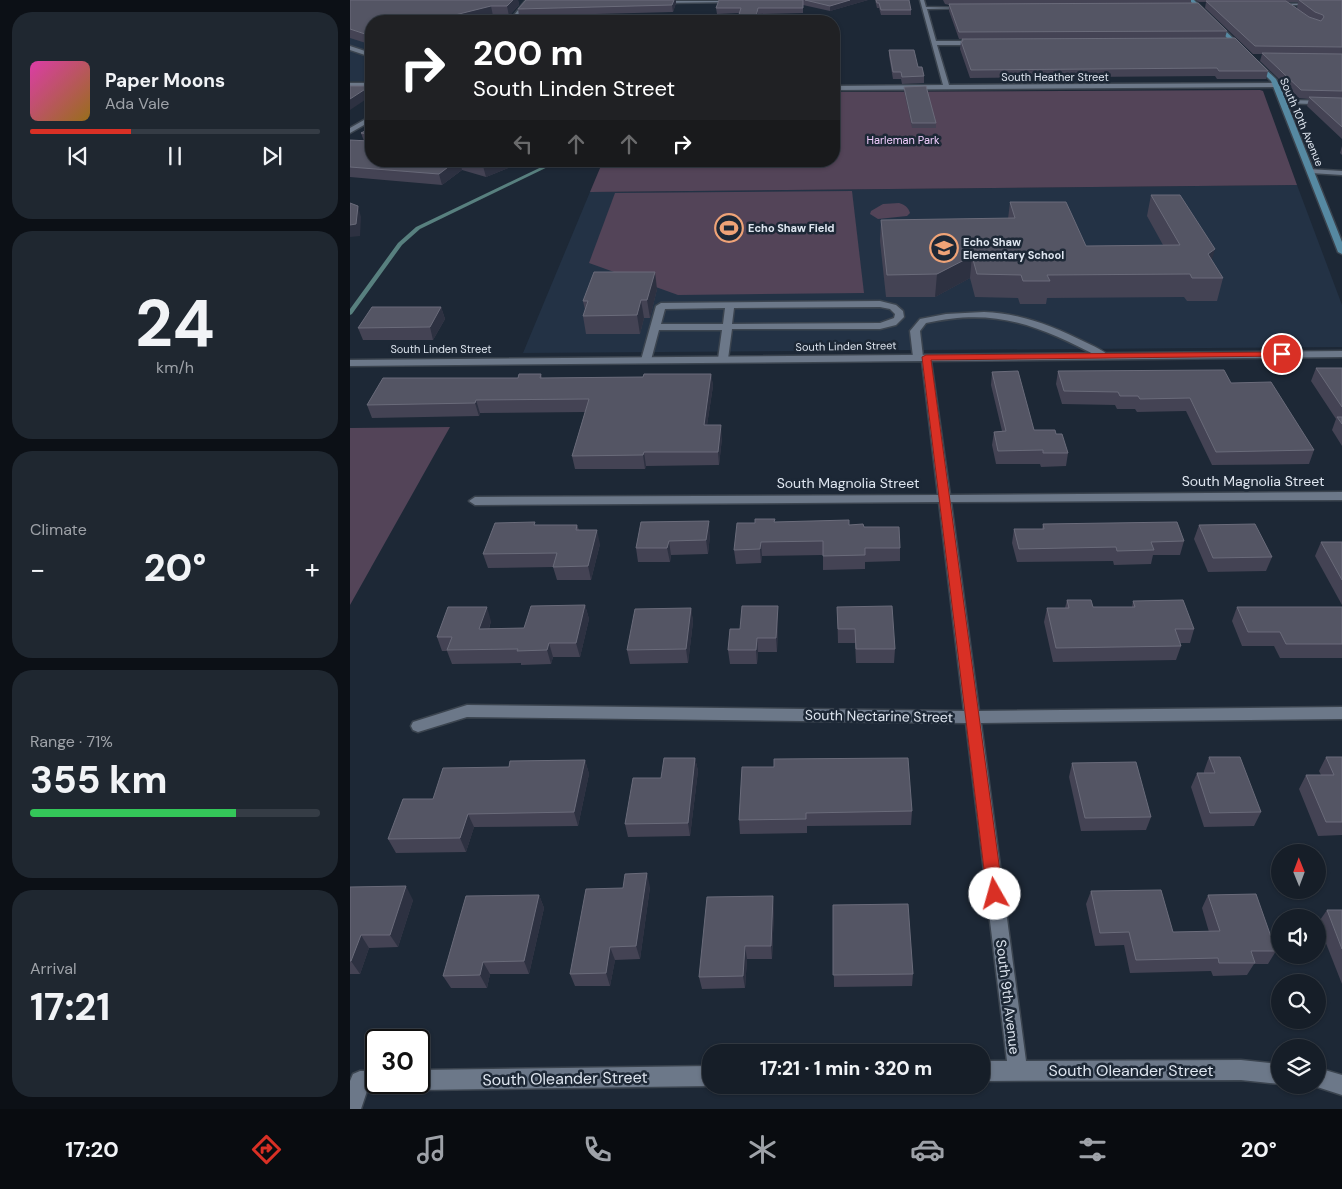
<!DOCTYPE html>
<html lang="en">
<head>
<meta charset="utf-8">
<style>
	:root { --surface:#161e28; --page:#1f2730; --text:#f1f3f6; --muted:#9ea2a8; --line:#353c45; --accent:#d93025 }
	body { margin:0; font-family:"DM Sans",sans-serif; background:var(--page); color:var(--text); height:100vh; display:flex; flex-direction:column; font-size:19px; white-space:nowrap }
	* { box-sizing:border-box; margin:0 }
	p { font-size:16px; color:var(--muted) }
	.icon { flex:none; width:28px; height:28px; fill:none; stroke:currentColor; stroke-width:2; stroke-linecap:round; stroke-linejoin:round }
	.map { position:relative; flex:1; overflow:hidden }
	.drawer { display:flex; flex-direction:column; gap:12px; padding:12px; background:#0c1016; width:350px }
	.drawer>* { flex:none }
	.banner { position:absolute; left:15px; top:15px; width:475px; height:152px; border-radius:20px; box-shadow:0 1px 4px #0004,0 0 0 1px var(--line); background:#202124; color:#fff; overflow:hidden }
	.needle { width:32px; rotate:359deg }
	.tools { position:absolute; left:921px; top:844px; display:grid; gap:10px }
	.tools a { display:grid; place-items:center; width:55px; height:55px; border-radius:50%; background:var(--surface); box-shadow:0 1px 4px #0004,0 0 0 1px var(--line); font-size:25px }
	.speed { position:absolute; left:15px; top:1029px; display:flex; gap:10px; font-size:25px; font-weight:700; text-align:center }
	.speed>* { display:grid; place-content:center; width:65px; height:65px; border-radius:50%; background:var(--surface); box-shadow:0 1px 4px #0004,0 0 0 1px var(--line); line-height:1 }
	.speed .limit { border:2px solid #111; border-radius:8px; background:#fff; color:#111 }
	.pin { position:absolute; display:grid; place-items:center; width:42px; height:42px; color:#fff; margin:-21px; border:2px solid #fff; border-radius:50%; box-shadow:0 1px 5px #0007 }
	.me { position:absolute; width:55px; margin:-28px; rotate:353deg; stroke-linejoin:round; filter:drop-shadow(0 0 4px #0008) }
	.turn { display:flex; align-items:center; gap:18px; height:105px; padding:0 25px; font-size:22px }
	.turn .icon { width:65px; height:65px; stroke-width:2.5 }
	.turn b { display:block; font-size:35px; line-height:42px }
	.lanes { display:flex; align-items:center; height:48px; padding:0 25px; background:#0003; justify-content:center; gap:25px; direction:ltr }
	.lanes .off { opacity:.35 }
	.big { font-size:38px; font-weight:800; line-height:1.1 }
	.drawer .widget { flex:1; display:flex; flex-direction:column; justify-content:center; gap:8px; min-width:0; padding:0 18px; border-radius:20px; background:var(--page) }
	.drawer .dial { align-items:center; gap:0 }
	.dial b { font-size:65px; line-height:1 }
	.song { display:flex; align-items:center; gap:15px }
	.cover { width:60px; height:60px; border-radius:8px; background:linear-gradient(135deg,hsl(320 70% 55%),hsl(40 70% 35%)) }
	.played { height:5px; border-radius:2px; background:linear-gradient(90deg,var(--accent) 35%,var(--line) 35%) }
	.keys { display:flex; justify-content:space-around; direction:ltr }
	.heat { display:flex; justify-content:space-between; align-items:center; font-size:28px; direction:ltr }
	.charge { height:8px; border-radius:4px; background:linear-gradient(90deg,#34c759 71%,var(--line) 0) }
	.trip { position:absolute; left:352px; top:1044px; width:288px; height:50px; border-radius:20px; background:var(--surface); box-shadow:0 1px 4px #0004,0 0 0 1px var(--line); font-weight:800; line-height:50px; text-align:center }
	.menu { display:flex; height:80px; justify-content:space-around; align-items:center; background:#090c10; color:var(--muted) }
	.menu .icon { width:35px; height:35px }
	.menu .active { color:var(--accent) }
	.menu b { font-size:22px; color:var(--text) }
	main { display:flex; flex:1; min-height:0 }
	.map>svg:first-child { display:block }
</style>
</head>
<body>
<main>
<section class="drawer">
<div class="widget">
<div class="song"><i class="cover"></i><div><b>Paper Moons</b><p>Ada Vale</p></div></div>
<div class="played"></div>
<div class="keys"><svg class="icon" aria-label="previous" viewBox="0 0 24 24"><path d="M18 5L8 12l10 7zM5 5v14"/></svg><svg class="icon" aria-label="pause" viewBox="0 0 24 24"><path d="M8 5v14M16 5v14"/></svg><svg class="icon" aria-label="next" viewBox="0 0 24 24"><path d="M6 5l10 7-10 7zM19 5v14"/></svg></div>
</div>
<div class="widget dial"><b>24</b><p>km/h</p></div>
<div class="widget"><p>Climate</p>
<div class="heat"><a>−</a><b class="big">20°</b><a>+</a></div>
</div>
<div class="widget"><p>Range · 71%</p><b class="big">355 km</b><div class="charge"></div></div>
<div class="widget"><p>Arrival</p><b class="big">17:21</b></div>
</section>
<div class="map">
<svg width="992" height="1109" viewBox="0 0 992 1109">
	<rect width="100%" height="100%" fill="#1d2836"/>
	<g fill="#233245">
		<polygon points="314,17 312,21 21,21 21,81 0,81 0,18"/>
		<polygon points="947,185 992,305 992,347 173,353 240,192"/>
	</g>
	<g fill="#534458">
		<polygon points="910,90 913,91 947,185 240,192 253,161 484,161 484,92"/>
		<polygon points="502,191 514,293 328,295 239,263 265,193"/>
		<path d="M549,203C555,205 558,207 560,213L557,216L528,219L520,214L521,211L533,204Z"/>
		<polygon points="100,427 0,605 0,428"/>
	</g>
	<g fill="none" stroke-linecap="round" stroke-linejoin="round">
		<polygon fill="#58807f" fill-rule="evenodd" points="204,161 210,161 70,229 52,245 2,314 0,315 0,309 48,243 66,227"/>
		<defs>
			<g id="lane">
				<polygon points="0,46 21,53 21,57 0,50"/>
				<path d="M530,301L546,305L553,311L554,317L546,325L530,329H382L378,359L373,362L368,359L372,330H309L301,360L296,363L291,360L306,306L311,303ZM530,307L540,309L545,314L544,318L530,323L382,324L384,308ZM375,308L373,324H311L315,309Z"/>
				<path d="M634,312C670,313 703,326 735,342C743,346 753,350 759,356L754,359L751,358C689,326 647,307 576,323L570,331L573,357L568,360L563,357L560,331L570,319L596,314Z"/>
			</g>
			<g id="street">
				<polygon points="176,0 181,0 165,19 161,19"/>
				<polygon points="570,0 574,0 576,7 616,8 577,9 586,41 627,41 630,43 627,45 587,45 599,85 926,83 929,85 926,87 484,90 484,86 593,85"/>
				<polygon points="310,1 385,1 387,2 308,3"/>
				<polygon points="992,3 992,5 924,5 926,4"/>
				<rect x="0" y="83" width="21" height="4"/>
				<polygon points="933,100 992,101 992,105 931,103 931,101"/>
				<polygon points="21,116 21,121 0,133 0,128"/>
				<polygon points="958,169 992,171 992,175 961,173 958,173"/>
				<polygon points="992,351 992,357 581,361 600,495 992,492 992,500 601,502 629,711 992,707 992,719 631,723 676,1061 891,1060 930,1064 930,1084 891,1080 631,1081 631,1061 657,1061 616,723 117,717 68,732 63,730 61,726 63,722 117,705 614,711 589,502 125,505 119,501 125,497 588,495 572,361 0,366 0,360"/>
				<polygon points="361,1066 361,1085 363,1085 361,1086 69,1090 62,1087 60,1082 69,1082 69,1070"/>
				<polygon points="968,1068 992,1075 992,1095 961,1085 968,1085"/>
				<polygon points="10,1071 26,1071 26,1082 35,1082 33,1088 26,1091 17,1091 11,1109 0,1109 0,1081 3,1074"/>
			</g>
			<g id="secondary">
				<polygon points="839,0 844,0 893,48 893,50 889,50"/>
				<polygon points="904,62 908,62 926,79 932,91 992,242 992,254 988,252 921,81 904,64"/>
			</g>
		</defs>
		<use href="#lane" stroke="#3b444f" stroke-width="3"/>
		<use href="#street" stroke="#3b444f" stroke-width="3"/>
		<use href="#secondary" stroke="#3b444f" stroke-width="3"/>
		<use href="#lane" fill="#6c7889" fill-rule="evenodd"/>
		<use href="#street" fill="#6c7889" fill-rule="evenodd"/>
		<use href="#secondary" fill="#5689a2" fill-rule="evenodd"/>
	</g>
	<g fill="#444354" fill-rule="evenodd">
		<polygon points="0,0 168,0 169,5 159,16 21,21 21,51 19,44 0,38"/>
		<polygon points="369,0 518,0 480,11 453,5 453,13 408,14 407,21 387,21 389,13 367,14 366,8"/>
		<polygon points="525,0 559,0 561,10 561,15 531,15 529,8 527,8"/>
		<polygon points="593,0 841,0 841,3 877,31 875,38 609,39 599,11 599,5 595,4"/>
		<path d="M846,0H992V139L957,106L959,99L949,98L910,61L912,54H903L855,8L856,2H849ZM938,2H948L947,8Z"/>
		<polygon points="326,3 323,12 169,16 168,9"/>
		<polygon points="612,39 918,71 916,79 867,79 865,76 620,78 610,49 611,41 612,41"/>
		<polygon points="539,50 568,67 574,76 574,83 552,84 551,79 543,79 539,56"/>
		<polygon points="554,87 586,123 586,128 562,128 554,91"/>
		<polygon points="21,128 21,161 172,161 168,164 136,177 112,170 92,185 0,177 0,140 14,141 11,133"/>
		<polygon points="992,146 992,155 990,153"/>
		<polygon points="801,195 862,261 873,278 867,301 837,301 834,297 697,298 696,304 670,304 668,298 625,297 620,278 585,297 536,297 530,241 531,220 658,219 660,202 736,246 813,245 797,216"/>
		<polygon points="307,289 300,318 294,318 290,334 236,334 233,316 235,310 233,301"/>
		<polygon points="91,307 95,319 83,340 13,340 8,328"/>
		<polygon points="966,368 992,368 992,446 982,430 986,419 961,381"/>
		<polygon points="708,371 881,383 964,450 959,464 862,465 836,411 787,412 785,409 767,409 765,405 712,404 706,384"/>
		<polygon points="642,372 684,430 706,434 718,453 716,466 691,467 690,464 646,464 642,445 644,432 652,431 641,385"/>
		<polygon points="191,374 192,378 293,377 361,374 363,386 357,425 372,438 369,465 296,466 295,469 225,469 222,456 235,412 130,413 129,416 22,418 17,405"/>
		<polygon points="291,522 360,535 358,554 321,555 320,562 288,562 286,548"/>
		<polygon points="425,522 499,525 514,527 550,548 550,561 515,562 515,569 473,570 473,555 412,556 411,563 386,564 384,550 405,523"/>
		<polygon points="693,524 834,541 830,555 803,555 801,564 764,565 763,561 667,562 662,543 664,529 692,529"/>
		<polygon points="185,525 227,525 229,530 250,544 241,580 207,580 203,567 138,568 133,554"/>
		<polygon points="849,525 922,557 916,571 858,572 844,539"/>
		<polygon points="971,542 992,542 992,605 965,556"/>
		<polygon points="717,600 743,607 782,607 783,601 844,629 840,643 830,643 831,646 826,660 703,662 694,622 697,608 715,608"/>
		<polygon points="235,605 239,619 230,657 203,657 201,664 171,665 171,663 102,664 97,651 92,651 87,637 141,621 139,629 174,628"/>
		<polygon points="487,607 545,649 544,663 506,663 505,643 488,643"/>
		<polygon points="887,607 992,607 992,658 930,658 924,646 892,646 882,621"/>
		<polygon points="341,608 343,622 338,663 280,664 277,650"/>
		<polygon points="428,620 427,652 408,652 407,664 380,664 378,650 390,629"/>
		<polygon points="859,757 911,812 904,826 854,827 841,787 847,773 854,773 854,771"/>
		<polygon points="976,757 992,757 992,835 968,836 949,789 956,775 971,775 969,771"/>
		<polygon points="345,758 348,771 340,836 278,837 275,824 311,778"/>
		<polygon points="235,760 239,774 228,826 124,827 116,852 46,853 38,839 83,799 159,767"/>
		<polygon points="722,763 801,817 796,830 731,831 719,777"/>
		<polygon points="392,767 562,811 561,825 457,826 457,833 390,834 389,820"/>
		<polygon points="0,887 63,900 48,947 19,948 10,974 0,974"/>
		<polygon points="300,887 290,959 265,960 260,986 225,986 220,974 273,888"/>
		<polygon points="741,891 823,932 859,932 852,908 858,895 926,951 918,964 904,964 897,975 863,976 861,971 780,973 774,945 745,946 736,904"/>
		<polygon points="189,895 194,908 179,974 140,974 137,988 101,988 93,976"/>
		<polygon points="483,905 563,974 562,986 484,987"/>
		<polygon points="424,909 422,959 397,959 395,988 352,989 349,977"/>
		<polygon points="977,910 992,910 992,984 968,923"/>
	</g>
	<g fill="#2d3141">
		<polygon points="163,0 168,0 169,5 159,16 157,6"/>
		<polygon points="324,0 326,0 326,3 323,12 322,5"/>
		<polygon points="500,0 518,0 480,11 480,6"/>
		<polygon points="141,6 143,16 124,21 81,21"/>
		<polygon points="408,8 408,14 407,21 405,21"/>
		<polygon points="20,86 21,96 0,110 0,99"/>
		<polygon points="106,161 110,161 112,170 92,185 89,174"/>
		<polygon points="145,161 172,161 168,164 136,177 133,166"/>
		<polygon points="8,206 11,217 10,236 0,237 0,225"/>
		<polygon points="865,249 859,271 858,254"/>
		<polygon points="622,256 620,278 585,297 587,274"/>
		<polygon points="305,272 307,289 300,318 297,300"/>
		<polygon points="291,300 294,318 290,334 287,315"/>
		<polygon points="91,307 95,319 83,340 80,327"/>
		<polygon points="361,374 363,386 355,438 354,425"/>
		<polygon points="126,400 130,413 129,416 125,403"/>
		<polygon points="371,425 372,438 369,465 368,452"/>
		<polygon points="294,452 296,466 295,469 293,455"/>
		<polygon points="359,521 360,535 358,554 356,540"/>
		<polygon points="247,530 250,544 241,580 238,566"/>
		<polygon points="319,541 321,555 320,562 317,548"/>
		<polygon points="411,542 412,556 411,563 410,549"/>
		<polygon points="235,605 239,619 230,657 226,643"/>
		<polygon points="428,606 428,620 427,652 426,638"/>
		<polygon points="137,607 141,621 134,643 129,629"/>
		<polygon points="341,608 343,622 338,663 336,649"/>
		<polygon points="407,638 408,652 407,664 406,650"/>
		<polygon points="199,643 203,657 201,664 197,650"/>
		<polygon points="345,758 348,771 340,836 338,823"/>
		<polygon points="235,760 239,774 228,826 224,812"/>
		<polygon points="118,814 124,827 116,852 110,838"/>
		<polygon points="297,873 300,887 290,959 286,946"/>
		<polygon points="56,886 63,900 48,947 40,935"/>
		<polygon points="189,895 194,908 179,974 174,961"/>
		<polygon points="423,896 424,909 422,959 421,946"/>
		<polygon points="11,935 19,948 10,974 1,961"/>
		<polygon points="395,946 397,959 395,988 393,976"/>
		<polygon points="260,947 265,960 260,986 256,973"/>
		<polygon points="133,962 140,974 137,988 130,975"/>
	</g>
	<g fill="#545564" stroke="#6a6b7a">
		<polygon points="0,0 163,0 157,6 141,6 81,21 21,21 21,36 0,29"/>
		<polygon points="176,0 324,0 322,5 168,9"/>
		<polygon points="369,0 453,0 453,8 408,8 405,21 387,21 391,8 366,8"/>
		<polygon points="455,0 500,0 480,6"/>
		<polygon points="526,0 559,0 561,10 531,10 529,3 527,3"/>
		<polygon points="949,0 992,0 992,47 905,46 856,1 936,1 959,17 971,21 974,17 973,15 965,12"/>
		<polygon points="848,3 877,31 609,32 599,4"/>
		<polygon points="885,38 918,71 869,71 867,68 621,70 611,41 613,41 612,39"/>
		<polygon points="539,50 564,50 568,67 572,67 574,76 552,77 551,72 543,72"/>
		<polygon points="912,53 992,54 992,91 951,90"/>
		<polygon points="0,86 20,86 0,99"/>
		<polygon points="576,86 586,123 562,123 554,87"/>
		<polygon points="959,97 992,98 992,127"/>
		<polygon points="21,128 21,161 106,161 89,174 0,167 0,140 19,141 19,134 11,133"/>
		<polygon points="117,161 145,161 133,166"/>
		<polygon points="801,195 830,195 865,249 858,254 873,278 842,278 840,274 697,275 700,281 673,281 671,275 627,274 622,256 587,274 537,275 531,220 665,218 660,202 716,202 736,246 830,245"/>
		<polygon points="0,203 8,206 6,224 0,225"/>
		<polygon points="244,272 305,272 297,300 291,300 287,315 233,316 238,301 233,301"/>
		<polygon points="22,307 91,307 80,327 8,328"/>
		<polygon points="966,368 992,368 992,407"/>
		<polygon points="874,370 881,383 921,382 964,450 866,452 840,398 790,399 788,396 770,396 768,392 714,391 708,371"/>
		<polygon points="668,371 684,430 705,430 706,434 712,434 718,453 693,453 693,450 648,451 644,432 656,431 642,372"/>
		<polygon points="169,374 191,374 190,378 293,377 294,374 361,374 354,425 371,425 368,452 294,452 293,455 222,456 239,399 126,400 125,403 17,405 33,378 168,378"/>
		<polygon points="987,417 992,417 992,424"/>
		<polygon points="405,519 425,519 424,522 499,520 499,525 513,524 514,527 549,527 550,548 515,548 515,555 473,556 473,541 411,542 410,549 384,550 387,523 405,523"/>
		<polygon points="359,521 356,540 319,541 317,548 286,548 291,522"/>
		<polygon points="185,522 184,525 227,525 226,530 247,530 238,566 203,567 207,553 133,554 145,523"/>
		<polygon points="827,522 834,541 801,542 804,550 767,551 766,547 669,549 664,529 694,529 693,524"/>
		<polygon points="905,524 922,557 863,558 849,525"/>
		<polygon points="971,542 992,542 992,580"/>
		<polygon points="717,600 741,600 743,607 785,607 783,601 833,600 844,629 825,629 831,646 706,648 697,608 719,608"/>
		<polygon points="235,605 226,643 199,643 197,650 167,651 168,649 97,650 102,637 87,637 98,607 137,607 129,629 174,628 181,606"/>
		<polygon points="392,606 428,606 426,638 407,638 406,650 378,650 380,629 390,629"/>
		<polygon points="542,606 545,649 506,649 505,629 488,629 487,607"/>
		<polygon points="887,607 992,607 992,644 936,644 930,632 898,632"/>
		<polygon points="341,608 336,649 277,650 285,609"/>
		<polygon points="859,757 890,757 911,812 860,813 847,773 865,773"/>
		<polygon points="976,757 992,757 992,822 976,822 956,775 984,775"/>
		<polygon points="314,758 345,758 338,823 275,824 283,778 311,778"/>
		<polygon points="558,758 562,811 456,813 456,819 389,820 392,767 424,767 424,759"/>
		<polygon points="235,760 224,812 118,814 110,838 38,839 53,799 83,799 93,768 159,767 160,761"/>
		<polygon points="786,762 801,817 735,818 722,763"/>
		<polygon points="297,873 286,946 260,947 256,973 220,974 236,889 273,888 275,874"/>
		<polygon points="56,886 40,935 11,935 1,961 0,961 0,887"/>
		<polygon points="811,890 823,932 870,931 858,895 906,894 926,951 901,951 905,963 869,963 868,958 786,960 779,932 750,933 741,891"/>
		<polygon points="189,895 174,961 133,962 130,975 93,976 116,896"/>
		<polygon points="423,896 421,946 395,946 393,976 349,977 357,897"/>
		<polygon points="558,904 563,974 483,975 483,905"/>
		<polygon points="977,910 992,910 992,949"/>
	</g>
	<polygon fill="#d93025" stroke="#8d1f18" points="932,352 937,354 936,356 581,360 653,894 651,899 645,901 640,899 637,894 572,357 576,355"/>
	<defs>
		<symbol id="stadium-ring" viewBox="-11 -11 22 22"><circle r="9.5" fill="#1d2836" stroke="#efa377" stroke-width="1.5"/><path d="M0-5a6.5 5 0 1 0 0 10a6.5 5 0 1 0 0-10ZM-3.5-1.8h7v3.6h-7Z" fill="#efa377"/></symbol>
		<symbol id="school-ring" viewBox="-11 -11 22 22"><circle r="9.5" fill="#1d2836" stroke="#efa377" stroke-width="1.5"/><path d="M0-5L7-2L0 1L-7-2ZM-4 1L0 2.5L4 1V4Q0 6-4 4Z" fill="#efa377"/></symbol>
	</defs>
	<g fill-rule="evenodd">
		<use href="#stadium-ring" x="363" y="212" width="32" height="32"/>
		<use href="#school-ring" x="578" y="232" width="32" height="32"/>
	</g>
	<g text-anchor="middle" stroke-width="5" stroke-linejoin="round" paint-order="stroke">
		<g font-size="11" fill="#dee5ef" stroke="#1d2836">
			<text x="705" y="81">South Heather Street</text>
			<text transform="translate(952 122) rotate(67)" y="4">South 10th Avenue</text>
			<text transform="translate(496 346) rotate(-1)" y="4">South Linden Street</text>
			<text x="91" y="353">South Linden Street</text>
		</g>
		<g font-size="11" fill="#f0cdfd" stroke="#1d2836">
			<text x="553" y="144">Harleman Park</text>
		</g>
		<g font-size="11" font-weight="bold" fill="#dee5ef" stroke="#1d2836" text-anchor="start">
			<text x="398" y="232">Echo Shaw Field</text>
			<text x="613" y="246">Echo Shaw<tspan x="613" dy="13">Elementary School</tspan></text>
		</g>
		<g font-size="14" fill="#dee5ef" stroke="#1d2836">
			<text x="903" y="486">South Magnolia Street</text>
			<text x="498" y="488">South Magnolia Street</text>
			<text transform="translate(529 716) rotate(1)" y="5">South Nectarine Street</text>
			<text transform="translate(658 997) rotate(83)" y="5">South 9th Avenue</text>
		</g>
		<g font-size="16" fill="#dee5ef" stroke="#1d2836">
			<text x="781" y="1076">South Oleander Street</text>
			<text transform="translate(215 1078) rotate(-1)" y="6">South Oleander Street</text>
		</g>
	</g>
</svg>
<div class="tools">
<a><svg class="needle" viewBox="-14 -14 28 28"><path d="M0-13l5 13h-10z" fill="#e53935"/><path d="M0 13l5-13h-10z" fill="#9ea2a8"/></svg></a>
<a><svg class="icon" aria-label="sound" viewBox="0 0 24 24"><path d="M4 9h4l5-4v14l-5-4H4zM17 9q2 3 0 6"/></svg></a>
<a><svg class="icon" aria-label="search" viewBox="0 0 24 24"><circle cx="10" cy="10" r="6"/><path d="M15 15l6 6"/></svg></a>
<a><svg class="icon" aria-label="layers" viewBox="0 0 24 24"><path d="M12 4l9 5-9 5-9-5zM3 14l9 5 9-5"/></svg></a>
</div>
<div class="speed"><div class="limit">30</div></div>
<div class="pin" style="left:932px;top:354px;background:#d93025"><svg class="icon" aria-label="arrive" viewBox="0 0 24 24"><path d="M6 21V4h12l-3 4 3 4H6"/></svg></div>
<svg class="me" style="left:645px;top:894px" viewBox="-20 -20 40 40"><circle r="19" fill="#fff"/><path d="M0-13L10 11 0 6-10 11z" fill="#d93025"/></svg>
<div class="trip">17:21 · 1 min · 320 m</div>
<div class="banner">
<div class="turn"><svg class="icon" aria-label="right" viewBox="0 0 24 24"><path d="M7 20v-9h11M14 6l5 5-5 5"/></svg><div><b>200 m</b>South Linden Street</div></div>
<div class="lanes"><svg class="icon off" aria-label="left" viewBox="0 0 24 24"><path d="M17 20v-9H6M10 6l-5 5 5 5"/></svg><svg class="icon off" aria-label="ahead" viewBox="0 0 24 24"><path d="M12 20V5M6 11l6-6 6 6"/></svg><svg class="icon off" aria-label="ahead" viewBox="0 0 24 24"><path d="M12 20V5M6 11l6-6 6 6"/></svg><svg class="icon" aria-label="right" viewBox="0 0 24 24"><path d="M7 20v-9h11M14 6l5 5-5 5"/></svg></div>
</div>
</div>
</main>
<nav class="menu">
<b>17:20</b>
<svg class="icon active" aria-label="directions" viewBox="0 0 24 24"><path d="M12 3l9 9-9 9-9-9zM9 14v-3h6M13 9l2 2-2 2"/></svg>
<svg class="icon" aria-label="music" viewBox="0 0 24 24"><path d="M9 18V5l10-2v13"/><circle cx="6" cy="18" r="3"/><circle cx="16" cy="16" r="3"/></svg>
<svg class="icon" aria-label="phone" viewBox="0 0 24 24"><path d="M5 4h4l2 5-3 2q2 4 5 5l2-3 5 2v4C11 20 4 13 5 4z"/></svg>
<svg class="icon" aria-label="climate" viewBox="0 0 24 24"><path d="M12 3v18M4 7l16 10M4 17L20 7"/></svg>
<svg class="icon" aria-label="car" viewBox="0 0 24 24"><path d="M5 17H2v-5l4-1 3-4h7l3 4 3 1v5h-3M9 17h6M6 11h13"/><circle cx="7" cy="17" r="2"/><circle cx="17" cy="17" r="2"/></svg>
<svg class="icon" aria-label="filters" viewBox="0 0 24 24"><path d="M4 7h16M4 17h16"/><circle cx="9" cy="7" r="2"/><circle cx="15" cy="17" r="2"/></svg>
<b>20°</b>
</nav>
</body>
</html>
